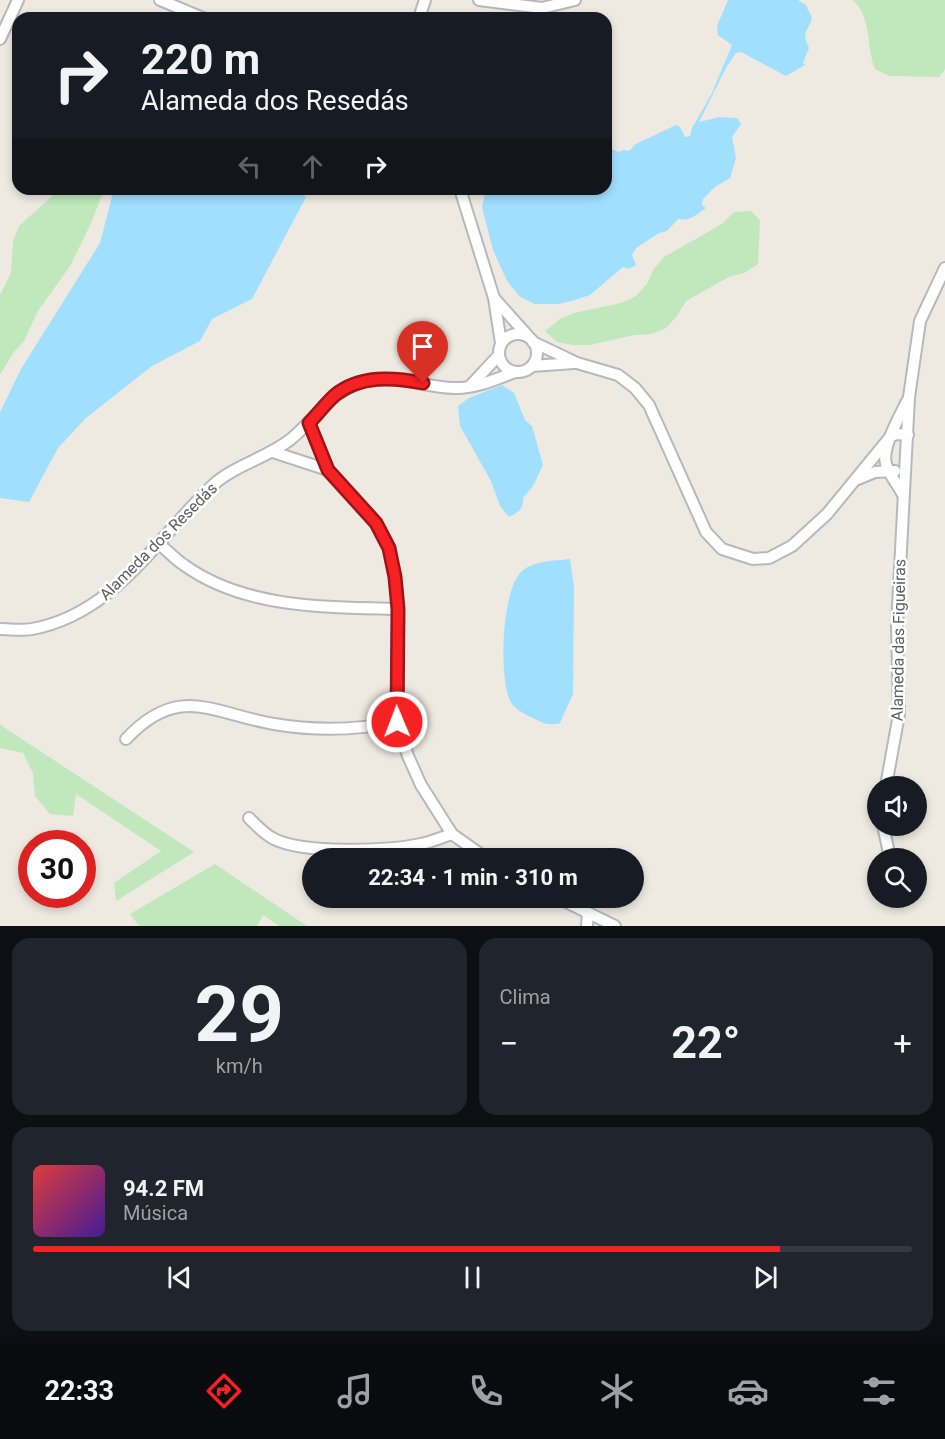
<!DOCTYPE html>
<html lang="pt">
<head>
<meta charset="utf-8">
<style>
	:root { --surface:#171b24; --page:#20242c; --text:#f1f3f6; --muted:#9ea1a6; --line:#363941; --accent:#f52123 }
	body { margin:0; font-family:Roboto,sans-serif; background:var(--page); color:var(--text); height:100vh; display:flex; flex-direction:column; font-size:22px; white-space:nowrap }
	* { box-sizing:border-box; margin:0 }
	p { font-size:20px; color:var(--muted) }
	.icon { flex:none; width:33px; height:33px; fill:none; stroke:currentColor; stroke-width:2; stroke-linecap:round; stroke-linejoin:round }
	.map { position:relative; height:926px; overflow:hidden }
	.sheet { display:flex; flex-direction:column; gap:12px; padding:12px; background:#0d0f14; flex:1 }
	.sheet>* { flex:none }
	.guide { position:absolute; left:12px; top:12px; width:600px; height:183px; border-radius:18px; box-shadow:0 3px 9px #0003; background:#171b24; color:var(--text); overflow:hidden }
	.buttons { position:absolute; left:867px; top:776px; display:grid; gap:12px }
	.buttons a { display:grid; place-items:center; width:60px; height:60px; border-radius:50%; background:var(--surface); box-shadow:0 3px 9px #0003; font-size:30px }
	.speed { position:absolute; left:18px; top:830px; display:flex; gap:12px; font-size:30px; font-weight:700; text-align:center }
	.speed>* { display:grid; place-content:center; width:78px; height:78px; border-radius:50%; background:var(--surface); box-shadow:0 3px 9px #0003; line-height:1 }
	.speed .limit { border:9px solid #d22; background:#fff; color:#111 }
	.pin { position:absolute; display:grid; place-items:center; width:51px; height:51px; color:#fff; margin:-62px -26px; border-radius:50% 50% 50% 0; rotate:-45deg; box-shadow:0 0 6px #0007 }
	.pin .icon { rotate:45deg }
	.me { position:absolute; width:66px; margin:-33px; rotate:359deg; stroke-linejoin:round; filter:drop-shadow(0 0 4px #0008) }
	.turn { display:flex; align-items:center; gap:21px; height:126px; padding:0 30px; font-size:27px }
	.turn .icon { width:78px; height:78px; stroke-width:2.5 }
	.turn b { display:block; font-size:42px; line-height:51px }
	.lanes { display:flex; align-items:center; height:57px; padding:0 30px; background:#0003; justify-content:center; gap:30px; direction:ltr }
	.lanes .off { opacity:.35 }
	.big { font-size:45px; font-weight:700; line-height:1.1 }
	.sheet .card { flex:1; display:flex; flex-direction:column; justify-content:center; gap:9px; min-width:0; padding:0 21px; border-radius:18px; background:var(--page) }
	.sheet .dial { align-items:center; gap:0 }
	.dial b { font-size:78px; line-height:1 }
	.song { display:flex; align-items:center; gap:18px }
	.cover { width:72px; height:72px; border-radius:9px; background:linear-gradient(135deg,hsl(0 70% 55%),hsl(260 70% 35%)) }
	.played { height:6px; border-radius:3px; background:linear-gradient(90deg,var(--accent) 85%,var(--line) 85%) }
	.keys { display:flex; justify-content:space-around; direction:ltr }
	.heat { display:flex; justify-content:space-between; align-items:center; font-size:33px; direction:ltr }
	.sheet .tiles { flex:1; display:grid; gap:12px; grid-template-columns:1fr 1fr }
	.card:last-child { grid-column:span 2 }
	.trip { position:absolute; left:302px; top:848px; width:342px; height:60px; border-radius:30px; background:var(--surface); box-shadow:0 3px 9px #0003; font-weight:700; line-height:60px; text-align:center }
	.menu { display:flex; height:96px; justify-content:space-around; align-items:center; background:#090b0e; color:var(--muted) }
	.menu .icon { width:42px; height:42px }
	.menu .active { color:var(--accent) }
	.menu b { font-size:27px; color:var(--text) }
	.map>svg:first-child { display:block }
</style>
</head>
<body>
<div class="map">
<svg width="945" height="926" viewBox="0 0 945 926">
	<rect width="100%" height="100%" fill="#eeeae2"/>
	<g fill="#c0e8bc">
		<path d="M853,0H945V69L939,77L889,76L875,69C866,46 872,18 853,0Z"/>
		<polygon points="60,189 104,189 92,221 70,266 38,311 24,341 13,353 0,375 0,295 11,273 13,241 19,226"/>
		<polygon points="751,211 760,220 758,264 744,273 729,277 686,301 677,316 666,328 651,334 634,335 590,345 572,345 557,342 545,331 560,319 574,313 621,303 636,296 647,284 653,270 664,257 722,224 734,212"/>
		<polygon points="0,724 5,728 194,852 116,901 114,883 161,851 76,794 73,816 50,814 35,796 33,773 23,753 0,748"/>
		<polygon points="215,864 307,926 279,926 263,915 257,926 139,926 130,914"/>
	</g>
	<g fill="#a1dfff">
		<path d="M728,0H798L806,5L812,18C808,33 801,30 809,48L803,63L805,65L786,76L741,52L736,53L727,66L699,122L719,117L737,118L741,124L732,137L736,158L730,178L715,187L703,199L702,205L706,208C696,215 691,221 678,219L667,231L659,233L636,248L632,255L636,265L629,269L623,267L590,295L575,300L558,304H535L520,297L507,281L493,250L482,207L486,189H606V146L618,152L624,150L629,151L636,144L676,125L680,127L685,137L690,136L692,128L712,93L732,45L718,35L717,26Z"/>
		<polygon points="114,189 299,189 306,197 252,299 212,319 200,341 152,366 86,418 58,448 29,502 0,498 0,412 21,369 100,243"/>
		<path d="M502,385L514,393L525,420L532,426L543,465L533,486L523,498C524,508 518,513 509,517L500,506L491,481L460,426L458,406L469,398Z"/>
		<path d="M570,559L574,587L573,694L560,723C550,726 542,723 533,718C524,714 513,709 509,698C499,672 502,591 521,572C533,560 555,561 570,559Z"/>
	</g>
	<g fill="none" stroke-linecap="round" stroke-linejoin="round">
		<defs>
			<g id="minor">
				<polyline points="160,0 203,18"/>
				<polyline points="479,0 542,8 575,0"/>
				<polyline points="419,18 425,0"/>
				<polyline points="0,39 18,0"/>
				<polyline points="460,189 494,298 501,343"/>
				<polyline points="494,298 528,336"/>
				<circle cx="518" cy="353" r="19"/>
				<polyline points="533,342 577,363 618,375 635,388 649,405 706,532 722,549 753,559 769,558 792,546 827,514 891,436 897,434 908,435"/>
				<polyline points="532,366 574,363"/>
				<polyline points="471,385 499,355"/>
				<polyline points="309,423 328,470 376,523 389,548 395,577 398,609 397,722 408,756 421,785 452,834 486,858"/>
				<polyline points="273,452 328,470"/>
				<polyline points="858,479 875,472 895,471"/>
				<path d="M902,493C897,483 889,475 886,464C881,448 900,416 907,401"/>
				<path d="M159,544C168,551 175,559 184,565C245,609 327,607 398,609"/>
				<path d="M0,629C10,629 22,631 32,629C114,614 157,538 213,485C235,465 267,458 291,439C312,422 327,397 352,386C386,369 419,387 454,388C475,389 496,379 515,372"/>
				<path d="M126,739C179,683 211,713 274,724C315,731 357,730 397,722"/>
				<polyline points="886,786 899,714 897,626 909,397 920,321 945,268"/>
				<path d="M249,818C257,826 264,834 274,839C304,854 388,851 421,844C432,842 442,837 452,834"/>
				<polyline points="883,825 890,858"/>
				<polyline points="556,897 615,926"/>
				<polyline points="587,926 588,913"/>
			</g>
		</defs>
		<use href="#minor" stroke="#b5b9bd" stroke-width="14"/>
		<use href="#minor" stroke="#fff" stroke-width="10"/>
	</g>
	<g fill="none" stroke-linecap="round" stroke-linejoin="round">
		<defs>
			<path id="route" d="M397,722L398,609L395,577L389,548L376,523L328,470L309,423C318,414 326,403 335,395C360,375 393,377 423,383"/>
		</defs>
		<use href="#route" stroke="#9f1517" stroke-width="15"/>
		<use href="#route" stroke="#f52123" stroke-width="10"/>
	</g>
	<g text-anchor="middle" stroke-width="5" stroke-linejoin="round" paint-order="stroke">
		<g font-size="16" fill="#5a5f64" stroke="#fff">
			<text transform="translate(158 541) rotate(-45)" y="6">Alameda dos Resedás</text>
			<text transform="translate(898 640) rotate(-89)" y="6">Alameda das Figueiras</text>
		</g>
	</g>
</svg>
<div class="buttons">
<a><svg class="icon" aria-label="sound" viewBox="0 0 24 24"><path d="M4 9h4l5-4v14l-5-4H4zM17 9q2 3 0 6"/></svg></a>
<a><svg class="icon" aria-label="search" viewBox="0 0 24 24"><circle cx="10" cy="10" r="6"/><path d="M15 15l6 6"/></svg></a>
</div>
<div class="speed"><div class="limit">30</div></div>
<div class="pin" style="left:423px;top:383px;background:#d93025"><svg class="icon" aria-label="arrive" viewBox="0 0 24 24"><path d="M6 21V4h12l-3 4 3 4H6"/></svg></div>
<svg class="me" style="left:397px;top:722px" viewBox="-20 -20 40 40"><circle r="17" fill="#f52123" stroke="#fff" stroke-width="3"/><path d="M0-11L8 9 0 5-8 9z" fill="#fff"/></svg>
<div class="trip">22:34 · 1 min · 310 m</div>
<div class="guide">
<div class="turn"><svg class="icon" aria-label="right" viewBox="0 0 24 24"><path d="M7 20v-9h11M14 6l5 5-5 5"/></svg><div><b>220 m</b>Alameda dos Resedás</div></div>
<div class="lanes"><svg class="icon off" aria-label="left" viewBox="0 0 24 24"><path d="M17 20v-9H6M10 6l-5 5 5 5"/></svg><svg class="icon off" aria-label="ahead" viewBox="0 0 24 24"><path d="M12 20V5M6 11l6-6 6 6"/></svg><svg class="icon" aria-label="right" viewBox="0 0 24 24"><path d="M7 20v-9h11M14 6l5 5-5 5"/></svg></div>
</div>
</div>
<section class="sheet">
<div class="tiles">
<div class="card dial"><b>29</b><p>km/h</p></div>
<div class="card"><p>Clima</p>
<div class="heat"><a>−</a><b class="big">22°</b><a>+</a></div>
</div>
<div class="card">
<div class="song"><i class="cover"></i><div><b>94.2 FM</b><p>Música</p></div></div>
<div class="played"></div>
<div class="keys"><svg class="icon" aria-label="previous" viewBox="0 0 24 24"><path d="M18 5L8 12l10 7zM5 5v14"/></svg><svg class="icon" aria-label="pause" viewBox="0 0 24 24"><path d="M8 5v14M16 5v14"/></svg><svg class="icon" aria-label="next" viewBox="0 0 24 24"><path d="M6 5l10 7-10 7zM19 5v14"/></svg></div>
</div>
</div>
</section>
<nav class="menu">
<b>22:33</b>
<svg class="icon active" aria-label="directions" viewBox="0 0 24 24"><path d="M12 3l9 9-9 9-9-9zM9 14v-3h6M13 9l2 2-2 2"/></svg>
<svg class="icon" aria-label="music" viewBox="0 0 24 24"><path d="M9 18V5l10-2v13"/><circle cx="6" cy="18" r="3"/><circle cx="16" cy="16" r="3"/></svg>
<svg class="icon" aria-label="phone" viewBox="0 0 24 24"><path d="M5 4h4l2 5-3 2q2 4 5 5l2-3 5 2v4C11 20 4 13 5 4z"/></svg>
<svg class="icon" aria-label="climate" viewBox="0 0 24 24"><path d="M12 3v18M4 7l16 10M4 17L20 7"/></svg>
<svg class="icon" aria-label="car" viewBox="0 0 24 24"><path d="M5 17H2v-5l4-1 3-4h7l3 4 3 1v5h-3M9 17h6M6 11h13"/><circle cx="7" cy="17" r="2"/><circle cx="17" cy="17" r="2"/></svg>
<svg class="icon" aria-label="filters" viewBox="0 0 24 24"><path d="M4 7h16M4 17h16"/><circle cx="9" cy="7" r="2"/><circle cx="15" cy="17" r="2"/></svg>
</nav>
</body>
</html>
